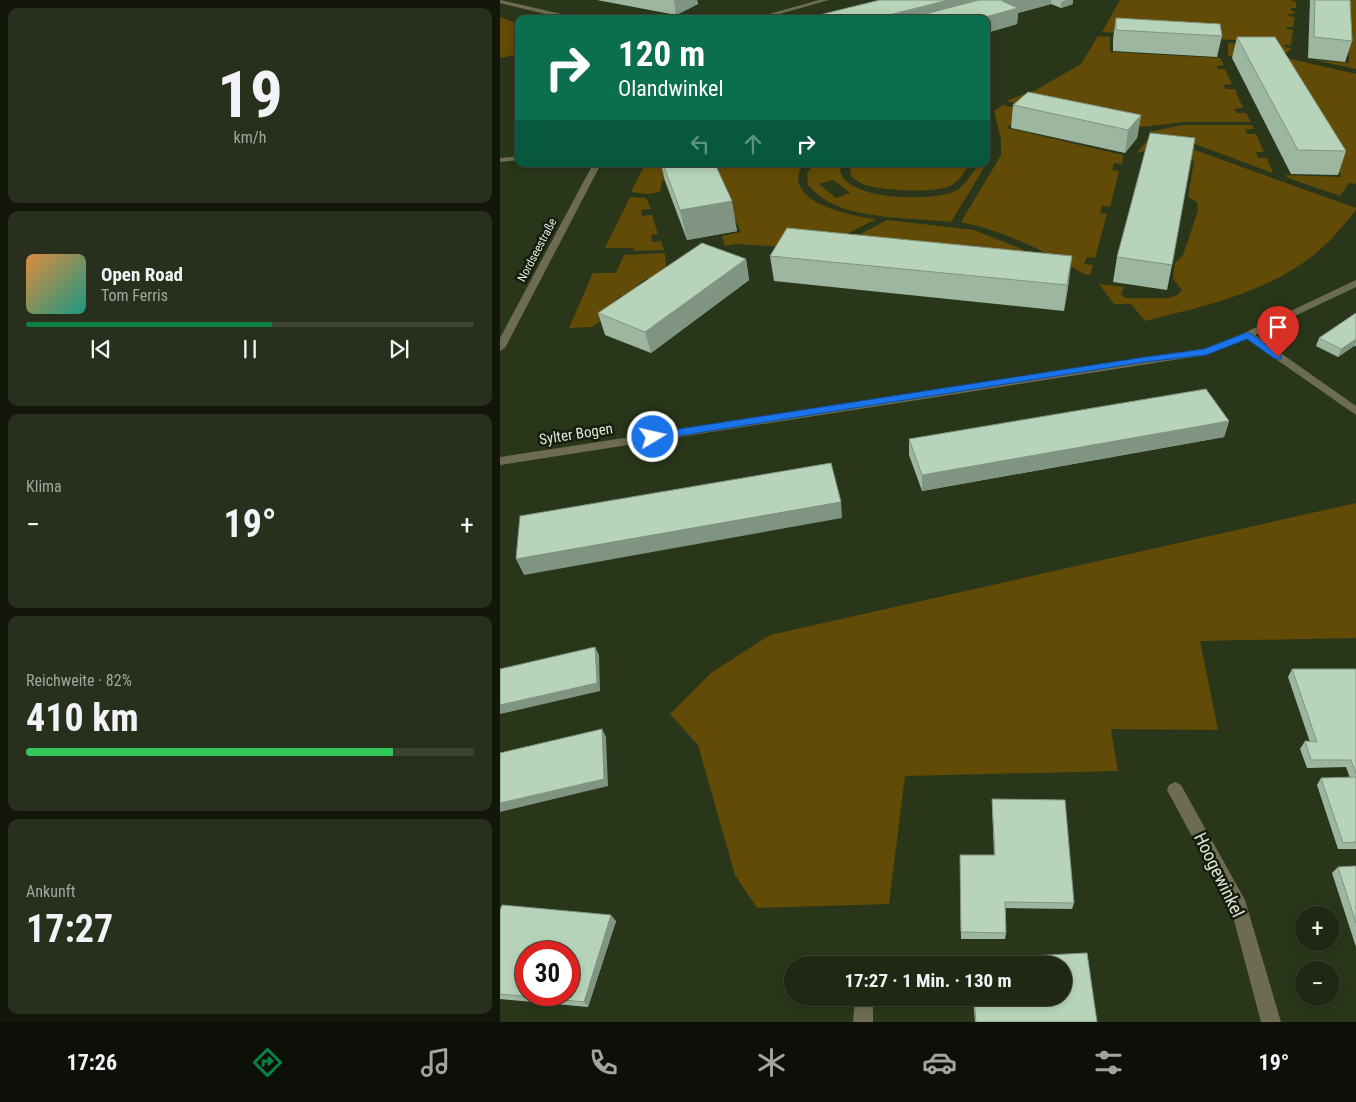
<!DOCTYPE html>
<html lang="de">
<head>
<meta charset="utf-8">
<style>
	:root { --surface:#202814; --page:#28301d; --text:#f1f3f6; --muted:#a2a6a0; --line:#3d4434; --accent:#0b8043 }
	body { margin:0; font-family:"Roboto Condensed",sans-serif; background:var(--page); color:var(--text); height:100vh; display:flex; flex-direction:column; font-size:19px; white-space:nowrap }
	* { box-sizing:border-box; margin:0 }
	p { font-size:16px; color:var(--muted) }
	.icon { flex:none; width:28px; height:28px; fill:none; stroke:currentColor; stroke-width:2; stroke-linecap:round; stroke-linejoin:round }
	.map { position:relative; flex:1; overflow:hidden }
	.drawer { display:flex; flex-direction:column; gap:8px; padding:8px; background:#12160b; width:500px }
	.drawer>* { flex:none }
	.top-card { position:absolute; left:15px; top:15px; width:475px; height:152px; border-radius:10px; box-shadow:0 2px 8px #0003,0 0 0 1px var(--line); background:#0b6e4f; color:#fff; overflow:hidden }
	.controls { position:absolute; left:795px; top:906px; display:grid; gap:10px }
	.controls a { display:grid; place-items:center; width:45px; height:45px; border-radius:50%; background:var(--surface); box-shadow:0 2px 8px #0003,0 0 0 1px var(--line); font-size:25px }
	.speed { position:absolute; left:15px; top:941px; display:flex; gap:10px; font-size:25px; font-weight:700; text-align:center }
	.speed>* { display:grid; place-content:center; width:65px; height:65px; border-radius:50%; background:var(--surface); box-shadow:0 2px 8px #0003,0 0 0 1px var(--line); line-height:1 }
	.speed .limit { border:8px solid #d22; background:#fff; color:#111 }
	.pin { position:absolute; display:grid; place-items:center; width:42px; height:42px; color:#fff; margin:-51px -21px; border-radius:50% 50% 50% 0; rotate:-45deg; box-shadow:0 0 5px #0007 }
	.pin .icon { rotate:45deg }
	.me { position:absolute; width:55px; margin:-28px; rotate:81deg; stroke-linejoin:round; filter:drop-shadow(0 0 4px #0008) }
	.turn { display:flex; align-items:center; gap:18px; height:105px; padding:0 20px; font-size:22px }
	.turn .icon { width:65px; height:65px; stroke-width:2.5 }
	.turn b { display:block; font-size:35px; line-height:42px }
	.lanes { display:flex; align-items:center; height:48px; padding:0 20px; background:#0003; justify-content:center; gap:25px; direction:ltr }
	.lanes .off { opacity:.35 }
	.big { font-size:38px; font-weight:700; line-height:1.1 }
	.drawer .tile { flex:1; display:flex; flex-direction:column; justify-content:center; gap:8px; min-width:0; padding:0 18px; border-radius:10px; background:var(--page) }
	.drawer .dial { align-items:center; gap:0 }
	.dial b { font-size:65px; line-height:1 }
	.song { display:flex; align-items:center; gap:15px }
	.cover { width:60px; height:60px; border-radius:8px; background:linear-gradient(135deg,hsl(30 70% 55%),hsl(170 70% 35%)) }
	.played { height:5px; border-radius:2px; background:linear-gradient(90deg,var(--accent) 55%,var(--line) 55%) }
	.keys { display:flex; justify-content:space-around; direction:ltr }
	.heat { display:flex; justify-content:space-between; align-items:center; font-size:28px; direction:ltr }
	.charge { height:8px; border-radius:4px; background:linear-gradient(90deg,#34c759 82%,var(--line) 0) }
	.trip { position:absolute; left:284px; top:956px; width:288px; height:50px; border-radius:25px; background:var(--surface); box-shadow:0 2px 8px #0003,0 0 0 1px var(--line); font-weight:700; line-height:50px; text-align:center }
	.menu { display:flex; height:80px; justify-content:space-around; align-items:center; background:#0d1008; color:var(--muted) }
	.menu .icon { width:35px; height:35px }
	.menu .current { color:var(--accent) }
	.menu b { font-size:22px; color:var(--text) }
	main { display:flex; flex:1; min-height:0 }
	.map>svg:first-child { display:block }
</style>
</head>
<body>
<main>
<section class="drawer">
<div class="tile dial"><b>19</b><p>km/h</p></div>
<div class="tile">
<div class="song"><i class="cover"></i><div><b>Open Road</b><p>Tom Ferris</p></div></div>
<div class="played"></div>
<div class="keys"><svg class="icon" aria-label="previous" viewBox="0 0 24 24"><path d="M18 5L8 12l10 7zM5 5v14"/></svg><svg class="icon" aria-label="pause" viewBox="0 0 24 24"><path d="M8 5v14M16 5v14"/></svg><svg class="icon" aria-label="next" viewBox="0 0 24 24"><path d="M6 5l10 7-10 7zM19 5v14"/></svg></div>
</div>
<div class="tile"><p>Klima</p>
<div class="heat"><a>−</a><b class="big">19°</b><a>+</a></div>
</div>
<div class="tile"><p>Reichweite · 82%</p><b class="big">410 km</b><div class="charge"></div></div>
<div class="tile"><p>Ankunft</p><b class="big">17:27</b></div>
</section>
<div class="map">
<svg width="856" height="1022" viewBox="0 0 856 1022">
	<rect width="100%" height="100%" fill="#2a361a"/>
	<g fill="#624b06" fill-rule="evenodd">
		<polygon points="620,0 790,0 796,2 796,8 791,8 791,11 795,11 794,14 788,14 789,16 795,17 793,27 787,27 786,29 793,30 791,45 784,45 784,47 791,48 787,53 750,41 602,32"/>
		<polygon points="846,0 856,0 856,69 814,60 849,63"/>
		<polygon points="0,17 19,24 19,54 0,58"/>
		<polygon points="598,36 610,37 610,52 720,58 724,65 717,66 718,69 725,69 732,84 723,85 726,89 735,89 743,108 734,109 737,113 746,113 751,122 684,122 633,128 506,101 536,90 581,64"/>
		<polygon points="728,43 749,45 791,59 856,74 856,184 849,183 840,196 788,178 785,175 842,177 773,58 770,57 728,56"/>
		<path d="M503,105L527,110L507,128L623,155L622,164L614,163L612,170L619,171L610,207L602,206L600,213L607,214L595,258L587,257L584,264L593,265L590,275L584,274C544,251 505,231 461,222L501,155V139L494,111Z"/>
		<polygon points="683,125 752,125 754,129 745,129 747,134 756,134 764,152 756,152 758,158 767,158 773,173 684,140 648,132"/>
		<path d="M650,137L686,147L856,208V210C845,223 835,236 823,247C776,291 705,306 645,321L631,304H614L599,284L624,287L621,294L625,298H668L678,295L682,290L673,279L675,263L683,255L698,211L697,202L688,197L694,161L651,149L637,153Z"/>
		<path d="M145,164H303C279,202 352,216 376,219L339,238L322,249L236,244L225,246L222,236L241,232L213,172L162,180L160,192L147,194L131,192Z"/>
		<path d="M313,164H344L340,170C345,201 433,202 455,191C466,186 471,174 478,165L485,166L451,222C417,218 358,219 329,202C321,198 314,191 308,185L307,174ZM333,180L350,193L336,198L319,184Z"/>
		<path d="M353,164H469C465,172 460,180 452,185C435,194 381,191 363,184C359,183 355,179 351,176L350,168Z"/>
		<polygon points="130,197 146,198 151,209 141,210 142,216 152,215 158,234 151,235 152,242 161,241 164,250 133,251 134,248 105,248"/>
		<polygon points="387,220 474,230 517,247 569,273 336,247"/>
		<polygon points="165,253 167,275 157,281 147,278 136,286 145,289 130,299 121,296 111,304 119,307 92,327 69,328 93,273 116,273 124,255"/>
		<polygon points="856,503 856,638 700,641 718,730 611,729 618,771 405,776 389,904 257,908 235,875 198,745 170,714 211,673 270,635"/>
	</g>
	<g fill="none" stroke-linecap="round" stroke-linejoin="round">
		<g fill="#6d6c53" fill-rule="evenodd">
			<polygon points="0,0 75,17 78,19 66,19 0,3"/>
			<polygon points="319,0 329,0 262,19 251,19"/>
			<polygon points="19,156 19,160 0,162 0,158"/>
			<polygon points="93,164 101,164 5,348 0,351 0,338"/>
			<polygon points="856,280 856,287 755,335 856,406 856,415 747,339 706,355 0,465 0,457 704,349 744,333"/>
			<polygon points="675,782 681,785 745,900 781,1022 761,1022 731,909 667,790 669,785"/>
			<polygon points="355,998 373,998 373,1022 353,1022"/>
		</g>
	</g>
	<g fill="#9db6a0">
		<polygon points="97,0 197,0 198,4 176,15"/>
		<polygon points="380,0 573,0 573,4 561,8 551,4 518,13 517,24 486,33 486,19"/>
		<polygon points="810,0 850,0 852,41 845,62 808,58"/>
		<polygon points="616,18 722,36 717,57 613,51 613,39"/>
		<polygon points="737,37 846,151 838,175 791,174 732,58"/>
		<polygon points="513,105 641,115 637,138 625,153 511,128"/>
		<polygon points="161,164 215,164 237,231 187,240 165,181"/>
		<polygon points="270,256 569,281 564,311 274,281"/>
		<polygon points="617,257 672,265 667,290 613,282"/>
		<polygon points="246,259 249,280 151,353 105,335 98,313"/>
		<polygon points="856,313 856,346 854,346 838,357 816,346 819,338"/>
		<polygon points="729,421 724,437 422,491 409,455 409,439"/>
		<polygon points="792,669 856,669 856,849 838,849 817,785 821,778 850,778 846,767 807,768 800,749 805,741 810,742 788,677"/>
		<polygon points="492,799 574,903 572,909 505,908 506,933 505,939 461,939 460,855 494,855 492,806"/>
		<polygon points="856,866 856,947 832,873 838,867"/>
		<polygon points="0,910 116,921 88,1007 0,999"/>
		<polygon points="587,953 597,1022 475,1022 473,998 562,998 562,965 470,965 471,959"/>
	</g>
	<g fill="#809482">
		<polygon points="174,0 197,0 198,4 176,15"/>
		<polygon points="448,0 551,0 551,4 518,13 517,24 486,33 486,19 374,19"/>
		<polygon points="567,0 573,0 573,4 561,8 561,2"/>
		<polygon points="641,115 637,138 625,153 628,130"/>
		<polygon points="232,201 237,231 187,240 180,210"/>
		<polygon points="572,256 569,281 564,311 567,285"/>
		<polygon points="246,259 249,280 151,353 145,332"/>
		<polygon points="856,339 856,342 854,346 838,357 841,349"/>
		<polygon points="729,421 724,437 422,491 422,475"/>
		<polygon points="341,502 342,518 24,575 16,559"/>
		<polygon points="95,647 99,655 100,691 0,714 0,705"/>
		<polygon points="102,729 106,737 108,786 0,812 0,803"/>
		<polygon points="111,915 116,921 88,1007 84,1002"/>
	</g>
	<g fill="#b7d4ba" stroke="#809482" fill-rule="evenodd">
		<polygon points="380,0 448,0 374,19 303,19"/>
		<polygon points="479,0 506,0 502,1 518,8 478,19 406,19"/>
		<polygon points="815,0 850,0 852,41 814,37"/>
		<polygon points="616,18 720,24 722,36 616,30"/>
		<polygon points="737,37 775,37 846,151 798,150"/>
		<polygon points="528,92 641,115 628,130 513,105"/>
		<polygon points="650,133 695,138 672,265 617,257"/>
		<polygon points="163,164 215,164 232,201 180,210"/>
		<polygon points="287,228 572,256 567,285 270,256"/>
		<polygon points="202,243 246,259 145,332 98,313"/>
		<polygon points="856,313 856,339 841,349 819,338"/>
		<polygon points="706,389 729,421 422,475 409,439"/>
		<polygon points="331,463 341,502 16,559 20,516"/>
		<polygon points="95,647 97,683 0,705 0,669"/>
		<polygon points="792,669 856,669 856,774 851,760 811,760 805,741 817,742"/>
		<polygon points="102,729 104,779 0,803 0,753"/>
		<polygon points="856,777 856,842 843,843 821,778"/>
		<polygon points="492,799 565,800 574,903 505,902 506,933 461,932 460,855 495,855"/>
		<polygon points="856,866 856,923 838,867"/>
		<path d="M2,905L111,915L84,1002L0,994V910ZM26,952H69V995H26Z"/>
		<polygon points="587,953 597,1022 476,1022 474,998 562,998 562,965 471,965 471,959"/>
	</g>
	<polygon fill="#1a73e8" stroke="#114b97" points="748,332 781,355 781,359 775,359 747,339 706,355 645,362 153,440 148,437 153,433 645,357 704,349"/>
	<g text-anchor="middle" stroke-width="5" stroke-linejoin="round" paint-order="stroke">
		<g font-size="12" fill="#dee6d5" stroke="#161c0f">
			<text transform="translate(37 250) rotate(-62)" y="4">Nordseestraße</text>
		</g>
		<g font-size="15" fill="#dee6d5" stroke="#161c0f">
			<text transform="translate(76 434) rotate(-9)" y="5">Sylter Bogen</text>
		</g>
		<g font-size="18" fill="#dee6d5" stroke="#161c0f">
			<text transform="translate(719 875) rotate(64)" y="6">Hoogewinkel</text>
		</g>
	</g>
</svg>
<div class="controls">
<a>+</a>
<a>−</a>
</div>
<div class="speed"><div class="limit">30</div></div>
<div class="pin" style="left:778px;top:357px;background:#d93025"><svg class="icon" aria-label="arrive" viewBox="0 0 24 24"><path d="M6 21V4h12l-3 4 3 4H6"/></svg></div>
<svg class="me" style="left:153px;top:437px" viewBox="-20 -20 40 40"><circle r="17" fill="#1a73e8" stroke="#fff" stroke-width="3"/><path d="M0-11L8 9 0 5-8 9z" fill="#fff"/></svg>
<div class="trip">17:27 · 1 Min. · 130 m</div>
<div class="top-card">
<div class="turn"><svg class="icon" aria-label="right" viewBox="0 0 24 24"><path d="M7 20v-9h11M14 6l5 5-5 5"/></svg><div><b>120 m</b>Olandwinkel</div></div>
<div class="lanes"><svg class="icon off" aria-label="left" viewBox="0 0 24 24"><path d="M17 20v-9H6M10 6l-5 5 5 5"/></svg><svg class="icon off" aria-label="ahead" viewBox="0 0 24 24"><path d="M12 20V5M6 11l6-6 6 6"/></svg><svg class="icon" aria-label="right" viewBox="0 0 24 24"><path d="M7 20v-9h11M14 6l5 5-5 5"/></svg></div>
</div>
</div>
</main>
<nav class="menu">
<b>17:26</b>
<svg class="icon current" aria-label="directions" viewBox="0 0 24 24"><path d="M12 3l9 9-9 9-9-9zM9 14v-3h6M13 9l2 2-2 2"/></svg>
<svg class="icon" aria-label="music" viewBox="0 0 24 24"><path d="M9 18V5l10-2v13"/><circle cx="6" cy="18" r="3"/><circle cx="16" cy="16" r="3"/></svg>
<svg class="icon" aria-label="phone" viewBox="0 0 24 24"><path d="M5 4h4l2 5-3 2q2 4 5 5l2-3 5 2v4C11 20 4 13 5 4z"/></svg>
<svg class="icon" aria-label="climate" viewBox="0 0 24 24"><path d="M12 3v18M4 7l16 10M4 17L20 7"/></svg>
<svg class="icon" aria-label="car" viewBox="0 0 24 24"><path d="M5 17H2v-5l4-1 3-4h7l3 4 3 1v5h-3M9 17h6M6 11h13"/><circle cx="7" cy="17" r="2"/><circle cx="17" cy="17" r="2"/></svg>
<svg class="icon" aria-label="filters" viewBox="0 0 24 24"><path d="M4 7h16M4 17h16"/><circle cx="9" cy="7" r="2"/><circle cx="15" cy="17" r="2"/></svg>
<b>19°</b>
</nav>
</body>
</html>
